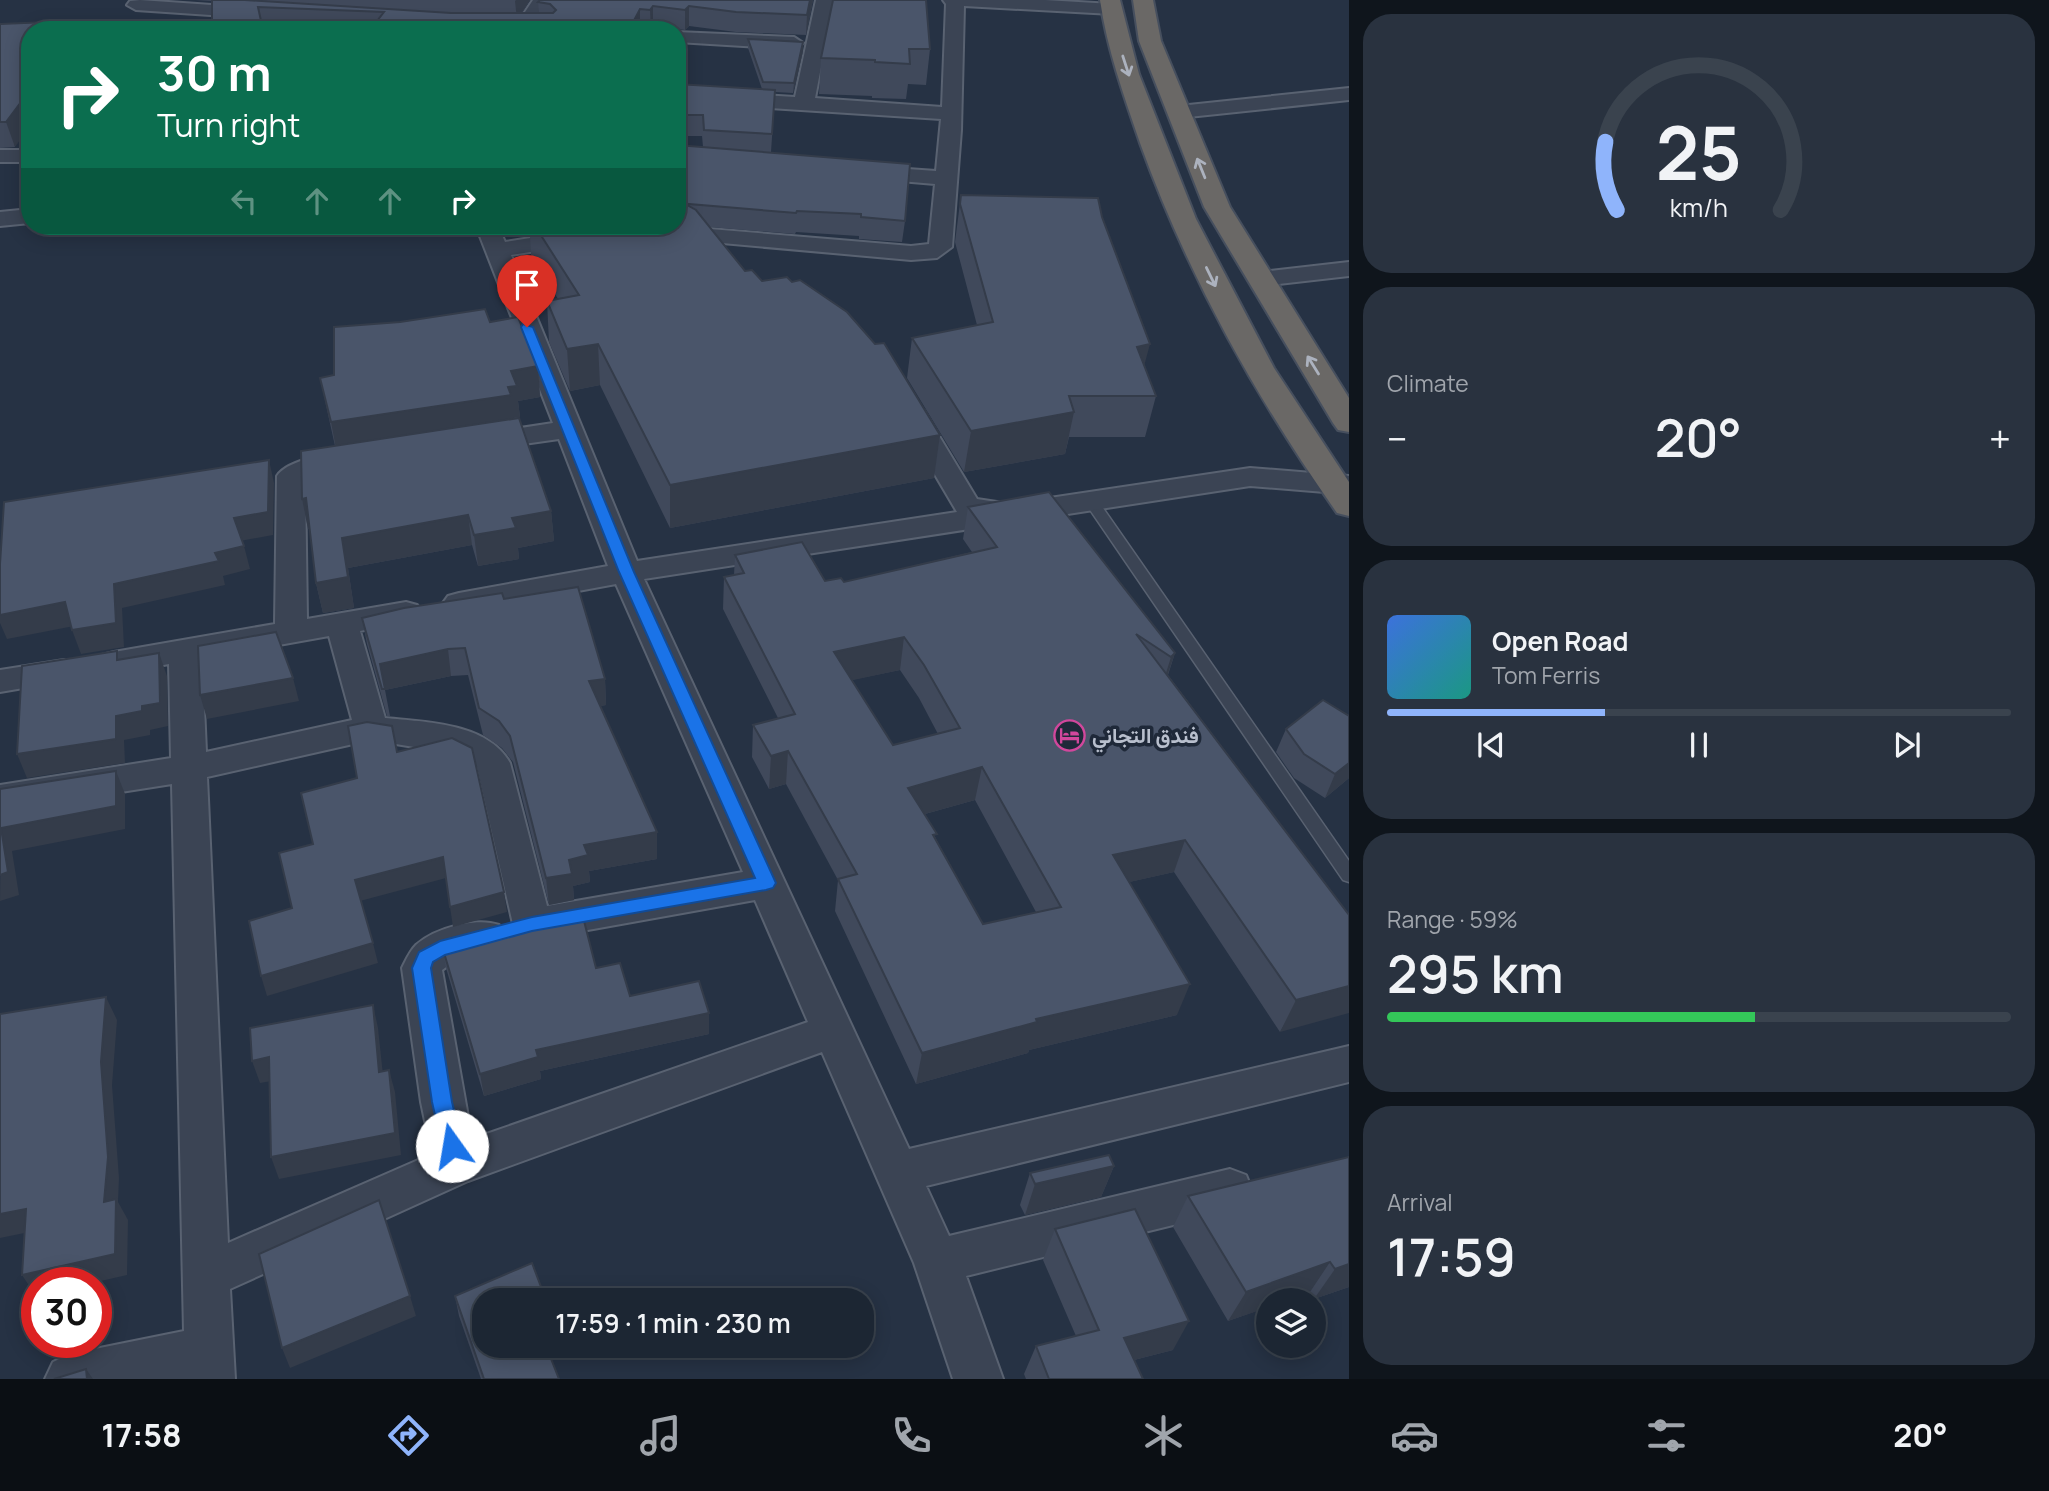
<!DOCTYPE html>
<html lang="en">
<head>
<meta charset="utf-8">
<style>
	:root { --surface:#1c2633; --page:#29323f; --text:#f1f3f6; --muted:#a0a5ac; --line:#3a434e; --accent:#8fb4fb }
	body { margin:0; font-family:Manrope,Vazirmatn,sans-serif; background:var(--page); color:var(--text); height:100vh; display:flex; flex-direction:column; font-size:26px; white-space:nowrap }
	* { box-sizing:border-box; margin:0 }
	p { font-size:23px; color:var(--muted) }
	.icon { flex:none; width:38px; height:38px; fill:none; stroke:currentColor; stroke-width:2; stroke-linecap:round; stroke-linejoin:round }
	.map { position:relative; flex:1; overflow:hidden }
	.drawer { display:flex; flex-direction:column; gap:14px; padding:14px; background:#0f151c; width:700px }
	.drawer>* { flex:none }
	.hud { position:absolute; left:21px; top:21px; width:665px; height:214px; border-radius:28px; box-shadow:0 4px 18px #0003,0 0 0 2px var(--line); background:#0b6e4f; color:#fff; overflow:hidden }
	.fabs { position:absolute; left:1256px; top:1288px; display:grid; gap:14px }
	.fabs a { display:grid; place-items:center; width:70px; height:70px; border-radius:50%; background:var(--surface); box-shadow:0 4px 18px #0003,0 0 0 2px var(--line); font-size:35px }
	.speed { position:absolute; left:21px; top:1267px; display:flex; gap:14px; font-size:35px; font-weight:700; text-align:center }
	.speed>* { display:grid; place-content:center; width:91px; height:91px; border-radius:50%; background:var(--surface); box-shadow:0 4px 18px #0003,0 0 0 2px var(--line); line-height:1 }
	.speed .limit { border:10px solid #d22; background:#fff; color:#111 }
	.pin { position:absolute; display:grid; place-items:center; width:60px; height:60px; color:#fff; margin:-72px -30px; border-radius:50% 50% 50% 0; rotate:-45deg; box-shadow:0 0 7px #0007 }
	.pin .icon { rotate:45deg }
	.me { position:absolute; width:77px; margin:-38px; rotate:347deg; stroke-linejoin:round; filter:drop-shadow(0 0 5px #0008) }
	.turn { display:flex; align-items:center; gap:24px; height:147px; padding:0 21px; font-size:32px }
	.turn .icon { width:91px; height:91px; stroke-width:2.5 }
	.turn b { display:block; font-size:49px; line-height:60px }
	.lanes { display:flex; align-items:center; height:66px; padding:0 21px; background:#0003; justify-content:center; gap:35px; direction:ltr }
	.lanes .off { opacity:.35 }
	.big { font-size:52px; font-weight:600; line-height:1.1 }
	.drawer .widget { flex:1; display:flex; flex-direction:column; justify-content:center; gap:10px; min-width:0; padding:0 24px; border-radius:28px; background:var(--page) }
	.drawer .dial { align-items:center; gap:0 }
	.dial svg { height:182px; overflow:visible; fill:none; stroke:var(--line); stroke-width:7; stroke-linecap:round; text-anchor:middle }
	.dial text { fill:var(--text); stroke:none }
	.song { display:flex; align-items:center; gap:21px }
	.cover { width:84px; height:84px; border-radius:10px; background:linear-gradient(135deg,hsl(220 70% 55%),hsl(170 70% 35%)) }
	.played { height:7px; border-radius:4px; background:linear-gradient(90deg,var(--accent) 35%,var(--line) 35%) }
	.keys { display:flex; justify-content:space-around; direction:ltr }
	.heat { display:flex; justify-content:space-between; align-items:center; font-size:38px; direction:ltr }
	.charge { height:10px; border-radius:5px; background:linear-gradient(90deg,#34c759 59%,var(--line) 0) }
	.trip { position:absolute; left:472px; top:1288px; width:402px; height:70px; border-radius:28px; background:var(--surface); box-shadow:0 4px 18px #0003,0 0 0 2px var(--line); font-weight:600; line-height:70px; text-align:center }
	.menu { display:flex; height:112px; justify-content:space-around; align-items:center; background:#0b0f14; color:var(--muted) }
	.menu .icon { width:49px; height:49px }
	.menu .selected { color:var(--accent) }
	.menu b { font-size:32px; color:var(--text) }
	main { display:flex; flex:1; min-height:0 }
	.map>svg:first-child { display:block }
</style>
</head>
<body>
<main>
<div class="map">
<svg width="1349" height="1379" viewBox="0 0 1349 1379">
	<rect width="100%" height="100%" fill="#263244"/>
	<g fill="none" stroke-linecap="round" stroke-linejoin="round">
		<defs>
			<polygon id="service" points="1091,497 1096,498 1349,861 1349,882 1343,880 1084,501"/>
			<g id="minor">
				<polygon points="140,0 255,8 264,13 255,18 136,10 127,5 130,1"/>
				<polygon points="533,0 551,0 531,30 513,30"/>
				<polygon points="816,0 834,0 815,98 942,107 946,4 943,0 1045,0 1112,4 1121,9 1112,14 964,6 961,130 952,247 937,258 911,260 666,238 663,233 666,228 674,226 911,246 929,244 935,184 865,178 857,177 854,172 857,167 865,166 936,171 941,119 677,102 677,90 795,97"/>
				<polygon points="677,32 794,37 803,43 794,49 677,42"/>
				<polygon points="1349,88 1349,100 1179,118 1172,116 1169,112 1172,108 1179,106"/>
				<rect x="0" y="150" width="30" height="12"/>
				<polygon points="30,209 30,223 0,226 0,212"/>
				<path d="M476,226H498L505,242L575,231L583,233L586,238L583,243L575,245L511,255L637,561L957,512L901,417L904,411L914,409L924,411L977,499L1010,504L1250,468L1349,476V494L1250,486L644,579L909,1149L1349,1046V1082L926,1186L949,1236L1230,1169L1246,1175L1252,1190L1246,1205L1230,1211L966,1276L1003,1379H953L914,1263L822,1052L468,1181L230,1289L235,1379H45L53,1362L70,1354L184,1331L172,784L0,811V785L171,758L169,664L114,674L102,671L98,663L102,655L114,652L275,624L277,476C288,459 336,451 355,456L359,462L355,468L305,479L307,619L406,602L417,605L422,612L417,619L360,631L385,718C426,722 488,723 510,763L547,906L743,872L616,584L459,613L448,610L443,603L448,596L459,593L608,566L559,439L481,450L471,448L467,442L471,436L481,434L553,423ZM329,636L352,720L206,752L202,659ZM371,740L451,753L477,767L513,924L518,935L532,940L755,900L808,1022L472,1139L442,970L459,958L499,947L504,936L499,925C476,917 435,928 416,945C410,951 406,960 402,968L421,1102L432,1154L228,1243L207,777Z"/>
				<polygon points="1349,262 1349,276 1261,286 1253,284 1249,279 1253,274 1261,272"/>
				<polygon points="64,660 76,663 80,671 76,679 0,692 0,670"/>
			</g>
			<g id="trunk">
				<path d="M1100,0H1120L1139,74L1196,219L1274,368L1349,482V516L1337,513C1256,398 1188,276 1140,143C1124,96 1107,49 1100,0Z"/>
				<polygon points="1133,0 1153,0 1161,41 1230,207 1349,398 1349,432 1338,430 1333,423 1204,207 1139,41"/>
			</g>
		</defs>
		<use href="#service" stroke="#596271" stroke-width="3"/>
		<use href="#minor" stroke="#596271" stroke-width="4"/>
		<use href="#trunk" stroke="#464f5e" stroke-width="4"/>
		<use href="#service" fill="#3b4454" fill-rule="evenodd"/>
		<use href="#minor" fill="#3b4454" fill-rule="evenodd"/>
		<use href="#trunk" fill="#6a6866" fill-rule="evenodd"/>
	</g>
	<g fill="#40495b" fill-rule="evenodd">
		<polygon points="195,0 530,0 522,13 539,13 538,2 813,0 806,35 736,32 689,26 685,30 653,26 651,30 327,30 262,27 212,1"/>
		<polygon points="833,0 930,49 926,85 908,84 906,99 872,98 872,96 819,94 821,58"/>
		<polygon points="0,24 15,147 0,148"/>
		<polygon points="748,39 803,51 793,93 775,92 771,152 905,221 902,242 859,239 859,236 796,232 795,234 709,227 745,271 762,281 940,435 934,478 670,528 600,385 570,391 549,342 547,301 558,299 531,255 530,236 520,237 514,226 677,226 703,147 702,136 677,136 677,84 762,89 748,48"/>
		<polygon points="961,195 1102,217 1144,366 1156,396 1145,437 1069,437 1065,454 964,472 907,378 912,338 977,325 955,242"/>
		<polygon points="490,322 538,366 540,397 518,401 520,417 513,419 551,511 554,541 518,548 519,559 478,566 472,545 348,568 354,608 323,613 316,583 310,529 308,529 302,499 335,446 320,378 334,375"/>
		<path d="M968,507L1175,653L1168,675L1349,915L1280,1032L1174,872L1129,882L1177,1015L1029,1050L1028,1053L916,1084L835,911L838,880L786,784L769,789L752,757L753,725L778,718L723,609L724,577L734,575L735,555L825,581L844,582L972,552L963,539ZM900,670L919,698L938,734L893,745L851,680ZM975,800L1036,912L983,924L936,839L925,814Z"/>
		<polygon points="504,599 605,679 606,705 600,706 657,859 589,871 590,882 573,886 574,900 549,905 513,762 502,748 483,735 468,675 451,676 385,690 390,716 387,716 367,644 362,618"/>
		<polygon points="1349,716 1349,778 1325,798 1294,778 1276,752 1286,729"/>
		<polygon points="442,946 596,968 630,996 709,1013 709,1034 540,1071 541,1079 484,1096 446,968"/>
		<polygon points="1349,1157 1349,1287 1314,1299 1310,1292 1228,1321 1173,1227 1188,1196"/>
		<polygon points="1114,1166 1101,1197 1025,1215 1020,1205 1030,1173"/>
		<polygon points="1055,1229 1173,1350 1134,1360 1142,1379 1026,1379 1024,1374 1036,1346 1076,1336 1043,1260"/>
		<polygon points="455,1296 485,1346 561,1346 562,1354 551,1359 559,1379 481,1379 459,1316"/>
	</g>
	<g fill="#343c4a">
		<polygon points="516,0 530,0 517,20 515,1"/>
		<polygon points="810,0 813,0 806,35 807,15"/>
		<polygon points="653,6 653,26 651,30 650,10"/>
		<polygon points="689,6 689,26 685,30 685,10"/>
		<polygon points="640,9 640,30 629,30"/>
		<polygon points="72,21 74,30 67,30"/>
		<polygon points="803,42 803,51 793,93 794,83"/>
		<polygon points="30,90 30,126 15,147 6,122"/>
		<polygon points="520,226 529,226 530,236 520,237"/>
		<polygon points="598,344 600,385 570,391 567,349"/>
		<polygon points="1150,344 1139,385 1137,347"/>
		<polygon points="538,366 540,397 518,401 520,417 513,418 514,426 337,454 331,422 511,371"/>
		<polygon points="1074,412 1065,454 964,472 971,431"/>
		<polygon points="940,435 934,478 670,528 670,485"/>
		<polygon points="269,460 274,483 273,535 240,541 234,518"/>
		<polygon points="306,498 313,528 308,529 302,499"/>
		<polygon points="551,511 554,541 518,548 519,559 478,566 474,535 512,518"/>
		<polygon points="468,515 472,545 348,568 354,608 323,613 316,583 342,538"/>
		<polygon points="244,546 250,569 223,576 225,585 122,608 124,647 81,654 72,630 114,584 215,553"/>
		<polygon points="65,602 74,626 7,639 0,623 0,615"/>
		<polygon points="904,637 900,670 830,685 834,652"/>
		<polygon points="448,649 451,676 385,690 380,664"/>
		<polygon points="159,653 167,676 168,726 150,730 150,735 124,740 125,763 27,778 17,754 142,706"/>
		<polygon points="1175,653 1164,685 1161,689 1171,657"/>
		<polygon points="293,678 299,701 207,719 200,695"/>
		<polygon points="605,679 606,705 590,708 589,681"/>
		<polygon points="788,751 786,784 769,789 771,756"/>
		<polygon points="1349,763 1349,778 1325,798 1335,774"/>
		<polygon points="982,767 975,800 903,820 908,788"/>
		<polygon points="116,771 125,794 125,829 12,851 19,895 0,901 1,828"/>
		<polygon points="657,832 657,859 589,871 590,882 573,886 574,900 549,905 546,878 569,860 584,845"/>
		<polygon points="1185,840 1174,872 1103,888 1113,855"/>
		<polygon points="443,857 446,878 360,901 355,880"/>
		<polygon points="504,892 507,912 453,927 450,907"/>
		<polygon points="373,943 378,963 267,996 261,976"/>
		<polygon points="1190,984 1177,1015 1029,1050 1028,1053 916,1084 922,1053 1036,1019"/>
		<polygon points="1349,986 1349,1013 1280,1032 1296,1000"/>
		<polygon points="106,997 117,1020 112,1085 119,1178 118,1202 128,1220 127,1275 92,1283 37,1283 36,1296 22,1275 104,1202 101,1062"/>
		<polygon points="373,1005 378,1028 385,1094 379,1072"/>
		<polygon points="709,1013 709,1034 540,1071 541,1079 484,1096 480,1074 536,1050"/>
		<polygon points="269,1057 277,1080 260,1083 252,1061"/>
		<polygon points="389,1070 395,1092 401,1155 279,1179 271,1157"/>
		<polygon points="1114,1166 1101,1197 1025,1215 1035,1184"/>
		<polygon points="26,1209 39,1230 0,1238 0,1214"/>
		<polygon points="1330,1262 1310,1292 1287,1300 1269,1300 1269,1307 1228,1321 1246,1292"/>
		<polygon points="1349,1264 1349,1287 1314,1299 1335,1269"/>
		<polygon points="410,1296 416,1316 290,1368 282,1348"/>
		<polygon points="1189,1321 1173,1350 1110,1366 1124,1338"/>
		<polygon points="545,1346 561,1346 562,1354 547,1361"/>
		<polygon points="86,1369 93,1379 87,1379"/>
	</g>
	<g fill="#4a556a" stroke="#343c4a" stroke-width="2" fill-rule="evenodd">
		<polygon points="212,0 245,0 451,13 553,13 556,10 550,4 538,2 540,0 810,0 807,15 736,12 689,6 685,10 653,6 650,10 640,9 629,30 370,30 384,12 258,7 263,30 212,30"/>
		<polygon points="833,0 926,0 930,49 909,49 910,64 875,62 875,60 821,58"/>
		<polygon points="72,21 67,30 30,30 30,90 6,122 0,122 0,24"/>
		<polygon points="748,39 803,42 794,83 763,82"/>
		<polygon points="677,84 775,90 772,134 704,130 703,115 677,115"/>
		<polygon points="677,145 910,164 905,221 861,217 861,214 797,211 796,213 677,203"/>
		<polygon points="961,195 1098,198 1102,217 1150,344 1137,347 1156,396 1069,396 1074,412 971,431 912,338 993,322 960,204"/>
		<polygon points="677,204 687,205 696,210 745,271 752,270 762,281 787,277 792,282 800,280 847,312 875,344 884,343 940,435 670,485 598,344 567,349 547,301 579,295 535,226 677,226"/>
		<polygon points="485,309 490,322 518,317 538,366 511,371 517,386 508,387 511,395 331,422 320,378 334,375 334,327 400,322"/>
		<polygon points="519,418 551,511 512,518 516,528 474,535 468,515 342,538 348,577 316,583 306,498 302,499 301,451"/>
		<polygon points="269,460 268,512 234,518 244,546 215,553 219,561 114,584 116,623 72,630 65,602 0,615 0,564 4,502"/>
		<path d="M1049,492L1175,653L1171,657L1136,634L1349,915V986L1296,1000L1185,840L1113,855L1190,984L1036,1019L1037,1022L922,1053L838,879L857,874L788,751L771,756L753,725L795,714L724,577L744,573L735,555L802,542L825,581L841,578L844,582L997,547L968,507ZM904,637L924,665L960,728L893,745L834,652ZM982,767L1061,907L983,924L933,835L937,834L908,788Z"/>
		<polygon points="578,587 605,679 589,681 657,832 584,845 588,855 569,860 572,874 546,878 510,736 499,721 479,708 465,648 448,649 380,664 385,689 382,689 362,618 404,608 502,593 504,599"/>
		<polygon points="276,632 293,678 200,695 198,646"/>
		<polygon points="117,651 117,660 159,653 160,703 142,706 142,711 116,716 116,739 17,754 22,666"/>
		<polygon points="1323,700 1349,716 1349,763 1335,774 1304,754 1286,729"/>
		<polygon points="367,722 392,726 397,752 452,738 472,748 504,892 450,907 443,857 355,880 373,943 261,976 249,921 292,908 279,853 313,844 301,793 357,778 348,726"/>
		<polygon points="116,771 116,806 1,828 8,872 0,875 0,789"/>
		<polygon points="582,913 596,968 620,963 630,996 699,981 709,1013 536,1050 538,1057 480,1074 442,946 448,941 503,927"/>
		<polygon points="106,997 101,1062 108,1157 104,1202 116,1199 115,1254 22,1275 26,1209 0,1214 0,1014"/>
		<polygon points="373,1005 379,1072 389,1070 395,1133 271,1157 269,1057 252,1061 250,1028"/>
		<polygon points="1109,1155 1114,1166 1035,1184 1030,1173"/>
		<polygon points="1349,1157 1349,1264 1335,1269 1330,1262 1246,1292 1188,1196"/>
		<polygon points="379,1200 410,1296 282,1348 259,1254"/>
		<polygon points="1135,1209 1189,1321 1124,1338 1143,1379 1049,1379 1036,1346 1099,1330 1055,1229"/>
		<polygon points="532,1263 546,1300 485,1300 485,1346 546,1346 559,1379 484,1379 455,1296"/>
		<polygon points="86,1369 87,1379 54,1379"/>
	</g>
	<defs><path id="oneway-shaft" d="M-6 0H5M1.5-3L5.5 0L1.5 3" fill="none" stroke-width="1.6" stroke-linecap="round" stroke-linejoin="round" transform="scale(1.75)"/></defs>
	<g stroke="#acb2be">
		<use href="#oneway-shaft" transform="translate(1126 66) rotate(72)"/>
		<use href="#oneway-shaft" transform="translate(1201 168) rotate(-112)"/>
		<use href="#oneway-shaft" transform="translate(1211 277) rotate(64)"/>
		<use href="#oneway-shaft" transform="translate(1313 365) rotate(-122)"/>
	</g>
	<polygon fill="#1a73e8" stroke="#114b97" stroke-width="2" points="523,324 533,327 634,572 776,883 773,888 766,890 532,931 445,955 433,962 431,968 452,1102 463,1146 460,1152 452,1155 445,1152 442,1146 432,1102 412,968 419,952 440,941 532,917 755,878 619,572 521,327"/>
	<defs>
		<symbol id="hotel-ring" viewBox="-11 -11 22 22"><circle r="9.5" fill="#1f2939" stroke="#d1479c" stroke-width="1.5"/><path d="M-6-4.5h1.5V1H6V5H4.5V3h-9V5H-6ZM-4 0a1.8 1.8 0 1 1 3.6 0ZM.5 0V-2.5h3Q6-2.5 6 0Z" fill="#d1479c"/></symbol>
	</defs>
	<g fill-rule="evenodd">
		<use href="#hotel-ring" x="1052" y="718" width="35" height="35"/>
	</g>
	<g text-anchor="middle" stroke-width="7" stroke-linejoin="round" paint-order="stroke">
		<g font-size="21" font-weight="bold" fill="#b8bfcd" stroke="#1f2939" text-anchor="start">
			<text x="1092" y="743">فندق التجاني</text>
		</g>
	</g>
</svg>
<div class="fabs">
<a><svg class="icon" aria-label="layers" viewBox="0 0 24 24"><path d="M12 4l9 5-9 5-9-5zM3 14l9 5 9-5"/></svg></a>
</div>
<div class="speed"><div class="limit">30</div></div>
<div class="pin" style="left:527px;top:327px;background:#d93025"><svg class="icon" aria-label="arrive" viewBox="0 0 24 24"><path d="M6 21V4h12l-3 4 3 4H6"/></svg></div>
<svg class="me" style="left:452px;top:1146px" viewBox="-20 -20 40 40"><circle r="19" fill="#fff"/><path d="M0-13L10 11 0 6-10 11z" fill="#1a73e8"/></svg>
<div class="trip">17:59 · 1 min · 230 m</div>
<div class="hud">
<div class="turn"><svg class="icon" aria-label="right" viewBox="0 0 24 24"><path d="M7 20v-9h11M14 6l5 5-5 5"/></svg><div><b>30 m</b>Turn right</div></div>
<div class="lanes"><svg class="icon off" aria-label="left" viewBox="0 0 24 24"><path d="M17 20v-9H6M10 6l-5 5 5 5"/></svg><svg class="icon off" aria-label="ahead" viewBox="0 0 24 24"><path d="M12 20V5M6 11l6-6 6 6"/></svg><svg class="icon off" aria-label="ahead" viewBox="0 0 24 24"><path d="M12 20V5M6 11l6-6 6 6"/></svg><svg class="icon" aria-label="right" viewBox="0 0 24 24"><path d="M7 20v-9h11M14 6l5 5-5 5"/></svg></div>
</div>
</div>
<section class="drawer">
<div class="widget dial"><svg viewBox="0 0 100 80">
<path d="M14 69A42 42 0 1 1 86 69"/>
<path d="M14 69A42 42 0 0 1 9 39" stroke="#8fb4fb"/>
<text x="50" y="56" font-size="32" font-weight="700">25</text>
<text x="50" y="72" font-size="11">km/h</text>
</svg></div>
<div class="widget"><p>Climate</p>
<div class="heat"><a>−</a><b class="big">20°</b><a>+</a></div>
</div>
<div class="widget">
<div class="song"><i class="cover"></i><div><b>Open Road</b><p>Tom Ferris</p></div></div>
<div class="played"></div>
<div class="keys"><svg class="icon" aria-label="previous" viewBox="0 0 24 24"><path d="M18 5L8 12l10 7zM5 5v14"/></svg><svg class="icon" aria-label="pause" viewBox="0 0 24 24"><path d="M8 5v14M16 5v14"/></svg><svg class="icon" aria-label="next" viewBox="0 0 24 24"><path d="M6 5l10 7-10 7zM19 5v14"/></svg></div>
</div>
<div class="widget"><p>Range · 59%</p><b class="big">295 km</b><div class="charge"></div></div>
<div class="widget"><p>Arrival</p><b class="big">17:59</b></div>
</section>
</main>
<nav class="menu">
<b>17:58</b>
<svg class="icon selected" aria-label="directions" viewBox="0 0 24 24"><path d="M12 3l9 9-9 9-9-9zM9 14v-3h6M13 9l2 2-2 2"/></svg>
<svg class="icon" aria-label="music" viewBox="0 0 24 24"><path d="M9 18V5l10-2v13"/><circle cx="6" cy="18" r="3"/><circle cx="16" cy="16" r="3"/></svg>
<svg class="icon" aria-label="phone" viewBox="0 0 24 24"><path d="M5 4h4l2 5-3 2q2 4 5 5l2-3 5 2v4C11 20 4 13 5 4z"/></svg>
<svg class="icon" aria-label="climate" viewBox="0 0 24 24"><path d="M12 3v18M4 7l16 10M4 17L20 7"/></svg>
<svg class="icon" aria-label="car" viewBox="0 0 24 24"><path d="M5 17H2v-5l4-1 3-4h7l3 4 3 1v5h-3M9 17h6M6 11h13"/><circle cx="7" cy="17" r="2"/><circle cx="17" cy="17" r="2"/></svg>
<svg class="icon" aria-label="filters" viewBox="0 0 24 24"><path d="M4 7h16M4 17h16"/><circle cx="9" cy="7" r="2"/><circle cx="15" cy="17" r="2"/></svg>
<b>20°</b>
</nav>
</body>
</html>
